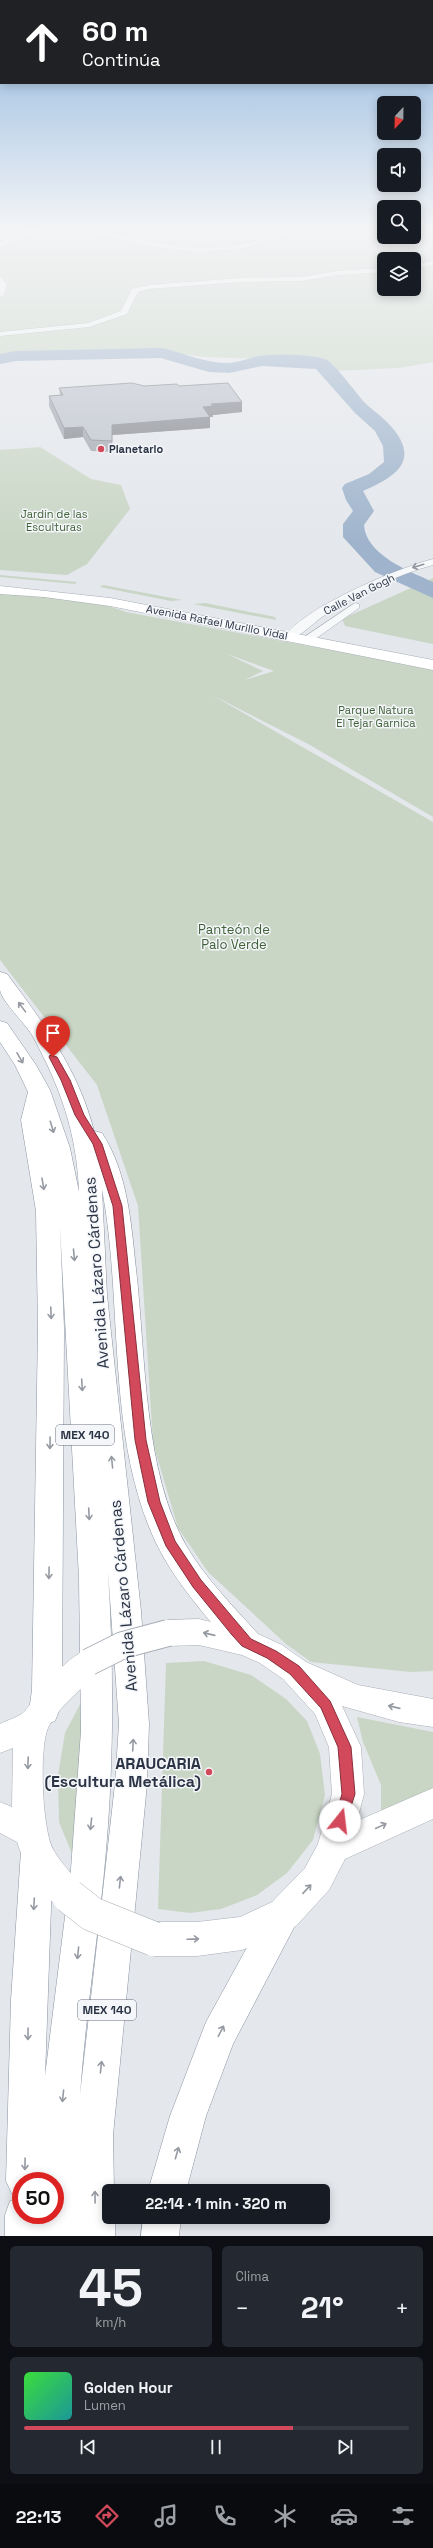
<!DOCTYPE html>
<html lang="es">
<head>
<meta charset="utf-8">
<style>
	:root { --surface:#171b24; --page:#242831; --text:#f1f3f6; --muted:#9ea1a6; --line:#363941; --accent:#d1495b }
	body { margin:0; font-family:"Space Grotesk",sans-serif; background:var(--page); color:var(--text); height:100vh; display:flex; flex-direction:column; font-size:15px; white-space:nowrap }
	* { box-sizing:border-box; margin:0 }
	p { font-size:13px; color:var(--muted) }
	.icon { flex:none; width:22px; height:22px; fill:none; stroke:currentColor; stroke-width:2; stroke-linecap:round; stroke-linejoin:round }
	.map { position:relative; height:2236px; overflow:hidden }
	.details { display:flex; flex-direction:column; gap:10px; padding:10px; background:#0d0f14; flex:1 }
	.details>* { flex:none }
	.guide { position:absolute; left:0px; top:0px; width:433px; height:84px; box-shadow:0 2px 10px #0003; background:#202124; color:#fff; overflow:hidden }
	.needle { width:26px; rotate:202deg }
	.controls { position:absolute; left:377px; top:96px; display:grid; gap:8px }
	.controls a { display:grid; place-items:center; width:44px; height:44px; border-radius:6px; background:var(--surface); box-shadow:0 2px 10px #0003; font-size:20px }
	.speed { position:absolute; left:12px; top:2172px; display:flex; gap:8px; font-size:20px; font-weight:700; text-align:center }
	.speed>* { display:grid; place-content:center; width:52px; height:52px; border-radius:50%; background:var(--surface); box-shadow:0 2px 10px #0003; line-height:1 }
	.speed .limit { border:6px solid #d22; background:#fff; color:#111 }
	.pin { position:absolute; display:grid; place-items:center; width:34px; height:34px; color:#fff; margin:-41px -17px; border-radius:50% 50% 50% 0; rotate:-45deg; box-shadow:0 0 4px #0007 }
	.pin .icon { rotate:45deg }
	.me { position:absolute; width:44px; margin:-22px; rotate:16deg; stroke-linejoin:round; filter:drop-shadow(0 0 3px #0008) }
	.turn { display:flex; align-items:center; gap:14px; height:84px; padding:0 16px; font-size:18px }
	.turn .icon { width:52px; height:52px; stroke-width:2.5 }
	.turn b { display:block; font-size:28px; line-height:34px }
	.big { font-size:30px; font-weight:700; line-height:1.1 }
	.details .tile { flex:1; display:flex; flex-direction:column; justify-content:center; gap:6px; min-width:0; padding:0 14px; border-radius:6px; background:var(--page) }
	.details .dial { align-items:center; gap:0 }
	.dial b { font-size:52px; line-height:1 }
	.song { display:flex; align-items:center; gap:12px }
	.cover { width:48px; height:48px; border-radius:6px; background:linear-gradient(135deg,hsl(120 70% 55%),hsl(180 70% 35%)) }
	.played { height:4px; border-radius:2px; background:linear-gradient(90deg,var(--accent) 70%,var(--line) 70%) }
	.keys { display:flex; justify-content:space-around; direction:ltr }
	.heat { display:flex; justify-content:space-between; align-items:center; font-size:22px; direction:ltr }
	.details .tiles { flex:1; display:grid; gap:10px; grid-template-columns:1fr 1fr }
	.tile:last-child { grid-column:span 2 }
	.trip { position:absolute; left:102px; top:2184px; width:228px; height:40px; border-radius:6px; background:var(--surface); box-shadow:0 2px 10px #0003; font-weight:700; line-height:40px; text-align:center }
	.tab-bar { display:flex; height:64px; justify-content:space-around; align-items:center; background:#090b0e; color:var(--muted) }
	.tab-bar .icon { width:28px; height:28px }
	.tab-bar .active { color:var(--accent) }
	.tab-bar b { font-size:18px; color:var(--text) }
	.map>svg:first-child { display:block }
</style>
</head>
<body>
<div class="map">
<svg width="433" height="2236" viewBox="0 0 433 2236">
	<rect width="100%" height="100%" fill="#e4e7ec"/>
	<g fill="#c9d6c5" fill-rule="evenodd">
		<path d="M0,230H384V237H414V230H433V362L399,368L333,371L293,360L206,357L156,351L87,355H21L0,358ZM384,259H414V289H384Z"/>
		<polygon points="40,447 91,479 121,485 130,509 87,564 67,575 0,570 0,450"/>
		<polygon points="0,575 77,582 75,584 0,577"/>
		<polygon points="433,578 433,644 345,626 342,619"/>
		<polygon points="103,585 182,600 171,601 100,587"/>
		<path d="M0,594C41,595 88,597 126,612L433,669V817L310,745L212,695L433,822V1671L411,1672L311,1662L286,1644L208,1572L178,1528L153,1443L138,1206L97,1085L0,960ZM227,654L274,671L245,680L263,671Z"/>
		<polygon points="205,603 275,617 276,620 193,604"/>
		<polygon points="204,1661 251,1675 286,1699 307,1721 320,1754 325,1795 313,1840 287,1873 257,1895 221,1909 190,1913 158,1909 166,1663"/>
		<polygon points="87,1691 75,1861 59,1822 58,1775 65,1733"/>
		<polygon points="357,1717 433,1732 433,1788 381,1816 381,1785 363,1742"/>
	</g>
	<g fill="none" stroke-linecap="round" stroke-linejoin="round">
		<path fill="#9fb4cc" fill-rule="evenodd" d="M162,348C184,353 204,363 227,363C238,363 249,358 260,356C273,354 315,354 327,360C335,365 356,392 363,401C371,409 380,415 388,423C422,459 398,476 363,491L374,511L364,525C366,555 409,571 433,582V598L375,572L343,537V524L353,511L346,500L342,488L345,484L369,474L384,462L383,446L375,431L355,413L316,369L262,366L229,373L209,372L161,358L16,361L0,364V354L16,351Z"/>
		<defs>
			<g id="street">
				<polygon points="29,230 39,230 0,247 0,242"/>
				<path d="M82,230C122,230 160,248 200,248C216,248 233,247 249,243C266,238 281,230 299,230L244,248L199,252L141,245Z"/>
				<polygon points="433,261 433,265 414,269 414,265"/>
				<polygon points="384,268 384,272 338,275 301,281 240,282 149,289 138,292 127,314 89,327 0,336 0,332 88,323 121,311 132,289 149,285 240,278 301,277 338,271"/>
				<polygon points="0,276 7,285 4,295 0,297"/>
				<path d="M433,559V565C394,575 356,596 322,617C313,623 297,641 286,638L285,636C305,607 398,568 433,559Z"/>
				<polygon points="355,603 359,604 359,608 311,642 303,642 303,638"/>
			</g>
			<g id="secondary">
				<polygon points="0,586 110,598 433,660 433,670 110,606 44,597 0,594"/>
				<polygon points="199,1619 258,1634 282,1645 306,1662 358,1685 433,1699 433,1727 399,1722 342,1706 361,1747 364,1794 357,1821 433,1788 433,1819 345,1859 329,1890 296,1926 254,1945 242,1950 197,1956 154,1956 142,1951 137,1939 142,1927 154,1922 197,1922 240,1917 272,1902 305,1868 318,1844 332,1794 329,1747 315,1714 283,1679 260,1663 242,1655 199,1645 168,1646 158,1642 153,1633 158,1624 168,1620"/>
				<path d="M89,1649L100,1653L104,1662L100,1671C85,1686 56,1709 48,1728C39,1748 42,1829 53,1849C62,1866 78,1878 86,1896L81,1907L69,1912C42,1901 26,1869 17,1842L0,1833V1802L12,1807L13,1748L0,1753V1724C7,1720 20,1717 25,1711C42,1690 63,1658 89,1649Z"/>
			</g>
			<g id="highway">
				<path d="M0,972L7,974C43,1022 79,1071 94,1131L102,1133C128,1173 131,1223 136,1269C146,1355 143,1472 187,1547C206,1579 233,1606 258,1634L262,1643L258,1652L247,1656L236,1652C207,1617 176,1584 156,1543C105,1434 124,1305 102,1189L107,1295L141,1611L149,1724L147,1784L113,2135L114,2191H109V2217H115V2236H5V2215L10,2201L20,2198L12,2194L6,2181L11,2000L21,1851L25,1840L37,1836L49,1840L53,1851L45,2076L71,1869L81,1731L79,1578L60,1227L64,1328L62,1690L59,1711L55,1721L44,1725L33,1721L29,1711L32,1690L38,1328L36,1211L21,1120L28,1092L15,1065L0,1042V1021L7,1023L36,1065L50,1090L70,1148L79,1192C77,1133 60,1086 32,1035C25,1023 2,1002 0,990C0,985 0,978 0,972ZM108,1571L119,1724L115,1784L80,2095C86,2005 102,1915 108,1825C114,1740 113,1656 108,1571ZM21,2181H55V2215H21Z"/>
				<polygon points="284,1898 296,1902 301,1914 233,2044 206,2116 186,2191 148,2191 170,2116 206,2022 272,1902"/>
				<polygon points="143,2217 181,2217 179,2236 141,2236"/>
			</g>
		</defs>
		<use href="#street" stroke="#a9aeb7" stroke-width="1"/>
		<use href="#secondary" stroke="#a9aeb7" stroke-width="1"/>
		<use href="#highway" stroke="#8b94a3" stroke-width="1"/>
		<use href="#street" fill="#f7f8fa" fill-rule="evenodd"/>
		<use href="#secondary" fill="#fff" fill-rule="evenodd"/>
		<use href="#highway" fill="#fff" fill-rule="evenodd"/>
		<defs>
			<polyline id="secondary-bridge-far1" points="89,1662 123,1645 168,1633"/>
			<polyline id="secondary-bridge" points="69,1896 92,1914 154,1939"/>
		</defs>
		<use href="#secondary-bridge-far1" stroke="#a9aeb7" stroke-width="28" stroke-linecap="butt"/>
		<use href="#secondary-bridge" stroke="#a9aeb7" stroke-width="35" stroke-linecap="butt"/>
		<use href="#secondary-bridge-far1" stroke="#fff" stroke-width="26"/>
		<use href="#secondary-bridge" stroke="#fff" stroke-width="34"/>
	</g>
	<polygon fill="#a1a5ae" points="144,386 179,386 242,402 242,412 213,415 213,417 210,417 210,428 112,435 113,452 91,451 83,437 64,439 49,406 49,396 60,395 59,388"/>
	<g fill="#83868d">
		<polygon points="242,402 242,412 213,415 213,417 210,417 210,428 112,435 112,425 203,407 211,404"/>
		<polygon points="83,427 83,437 64,439 64,428"/>
	</g>
	<polygon fill="#bbc0ca" stroke="#83868d" points="132,383 144,386 177,384 179,386 228,383 242,402 211,404 213,406 203,407 210,417 112,425 112,441 91,440 83,427 64,428 49,396 63,395 59,388"/>
	<defs><path id="oneway-shaft" d="M-6 0H5M1.5-3L5.5 0L1.5 3" fill="none" stroke-width="1.6" stroke-linecap="round" stroke-linejoin="round"/></defs>
	<use stroke="#9196a0" href="#oneway-shaft" transform="translate(418 566) rotate(163)"/>
	<g stroke="#959aa2">
		<use href="#oneway-shaft" transform="translate(22 1007) rotate(-126)"/>
		<use href="#oneway-shaft" transform="translate(20 1058) rotate(60)"/>
		<use href="#oneway-shaft" transform="translate(52 1127) rotate(73)"/>
		<use href="#oneway-shaft" transform="translate(43 1184) rotate(80)"/>
		<use href="#oneway-shaft" transform="translate(74 1255) rotate(85)"/>
		<use href="#oneway-shaft" transform="translate(51 1313) rotate(88)"/>
		<use href="#oneway-shaft" transform="translate(82 1385) rotate(87)"/>
		<use href="#oneway-shaft" transform="translate(50 1443) rotate(91)"/>
		<use href="#oneway-shaft" transform="translate(112 1462) rotate(-96)"/>
		<use href="#oneway-shaft" transform="translate(89 1514) rotate(87)"/>
		<use href="#oneway-shaft" transform="translate(49 1573) rotate(91)"/>
		<use href="#oneway-shaft" transform="translate(209 1634) rotate(-167)"/>
		<use href="#oneway-shaft" transform="translate(394 1707) rotate(-167)"/>
		<use href="#oneway-shaft" transform="translate(133 1745) rotate(-87)"/>
		<use href="#oneway-shaft" transform="translate(28 1763) rotate(92)"/>
		<use href="#oneway-shaft" transform="translate(91 1824) rotate(96)"/>
		<use href="#oneway-shaft" transform="translate(381 1826) rotate(-25)"/>
		<use href="#oneway-shaft" transform="translate(120 1882) rotate(-84)"/>
		<use href="#oneway-shaft" transform="translate(307 1889) rotate(-47)"/>
		<use href="#oneway-shaft" transform="translate(34 1904) rotate(93)"/>
		<use href="#oneway-shaft" transform="translate(193 1939) rotate(-2)"/>
		<use href="#oneway-shaft" transform="translate(78 1953) rotate(96)"/>
		<use href="#oneway-shaft" transform="translate(221 2031) rotate(-63)"/>
		<use href="#oneway-shaft" transform="translate(28 2034) rotate(91)"/>
		<use href="#oneway-shaft" transform="translate(101 2067) rotate(-84)"/>
		<use href="#oneway-shaft" transform="translate(63 2096) rotate(96)"/>
		<use href="#oneway-shaft" transform="translate(177 2153) rotate(-74)"/>
		<use href="#oneway-shaft" transform="translate(25 2164) rotate(91)"/>
		<use href="#oneway-shaft" transform="translate(95 2197) rotate(-91)"/>
	</g>
	<linearGradient id="sky" x2="0" y2="1"><stop stop-color="#8bb4dd"/><stop offset="0.42" stop-color="#f3f4f6"/><stop offset="1" stop-color="#f3f4f6" stop-opacity="0"/></linearGradient>
	<rect width="433" height="543" fill="url(#sky)"/>
	<polygon fill="#d1495b" stroke="#882f3b" points="50,1055 57,1057 70,1080 84,1115 102,1144 122,1206 146,1440 160,1502 175,1541 201,1580 251,1639 276,1651 299,1666 330,1701 351,1747 355,1794 345,1825 340,1827 336,1825 334,1821 342,1794 338,1747 321,1708 290,1674 267,1658 242,1646 232,1635 193,1587 166,1546 148,1502 135,1440 113,1206 93,1144 75,1115 61,1080 49,1057"/>
	<g fill="#d1495b" stroke="#f4f6f9" stroke-width="1.5">
		<circle cx="101" cy="449" r="4"/>
		<circle cx="209" cy="1772" r="4"/>
	</g>
	<g text-anchor="middle" stroke-width="3" stroke-linejoin="round" paint-order="stroke">
		<g font-size="11" font-weight="bold" fill="#2b3445" stroke="#f4f6f9" text-anchor="start">
			<text x="109" y="453">Planetario</text>
		</g>
		<g font-size="11" fill="#3f6138" stroke="#f4f6f9">
			<text x="54" y="518">Jardín de las<tspan x="54" dy="13">Esculturas</tspan></text>
			<text x="376" y="714">Parque Natura<tspan x="376" dy="13">El Tejar Garnica</tspan></text>
		</g>
		<g font-size="11" fill="#2b3445" stroke="#f4f6f9">
			<text transform="translate(359 594) rotate(-27)" y="4">Calle Van Gogh</text>
			<text transform="translate(217 622) rotate(11)" y="4">Avenida Rafael Murillo Vidal</text>
		</g>
		<g fill="#f4f6f9" stroke="#676e7b" stroke-width="1">
			<rect x="56" y="1425" width="58" height="20" rx="3"/>
			<rect x="78" y="2000" width="58" height="20" rx="3"/>
		</g>
		<g font-size="12" font-weight="bold" fill="#2b3445">
			<text x="85" y="1439">MEX 140</text>
			<text x="107" y="2014">MEX 140</text>
		</g>
		<g font-size="13" fill="#3f6138" stroke="#f4f6f9">
			<text x="234" y="934">Panteón de<tspan x="234" dy="15">Palo Verde</tspan></text>
		</g>
		<g font-size="16" fill="#2b3445" stroke="#f4f6f9">
			<text transform="translate(96 1273) rotate(-94)" y="6">Avenida Lázaro Cárdenas</text>
			<text transform="translate(123 1596) rotate(-95)" y="6">Avenida Lázaro Cárdenas</text>
		</g>
		<g font-size="16" font-weight="bold" fill="#2b3445" stroke="#f4f6f9" text-anchor="end">
			<text x="201" y="1769">ARAUCARIA<tspan x="201" dy="18">(Escultura Metálica)</tspan></text>
		</g>
	</g>
</svg>
<div class="controls">
<a><svg class="needle" viewBox="-14 -14 28 28"><path d="M0-13l5 13h-10z" fill="#e53935"/><path d="M0 13l5-13h-10z" fill="#9ea1a6"/></svg></a>
<a><svg class="icon" aria-label="sound" viewBox="0 0 24 24"><path d="M4 9h4l5-4v14l-5-4H4zM17 9q2 3 0 6"/></svg></a>
<a><svg class="icon" aria-label="search" viewBox="0 0 24 24"><circle cx="10" cy="10" r="6"/><path d="M15 15l6 6"/></svg></a>
<a><svg class="icon" aria-label="layers" viewBox="0 0 24 24"><path d="M12 4l9 5-9 5-9-5zM3 14l9 5 9-5"/></svg></a>
</div>
<div class="speed"><div class="limit">50</div></div>
<div class="pin" style="left:53px;top:1057px;background:#d93025"><svg class="icon" aria-label="arrive" viewBox="0 0 24 24"><path d="M6 21V4h12l-3 4 3 4H6"/></svg></div>
<svg class="me" style="left:340px;top:1821px" viewBox="-20 -20 40 40"><circle r="19" fill="#fff"/><path d="M0-13L10 11 0 6-10 11z" fill="#d1495b"/></svg>
<div class="trip">22:14 · 1 min · 320 m</div>
<div class="guide">
<div class="turn"><svg class="icon" aria-label="ahead" viewBox="0 0 24 24"><path d="M12 20V5M6 11l6-6 6 6"/></svg><div><b>60 m</b>Continúa</div></div>
</div>
</div>
<section class="details">
<div class="tiles">
<div class="tile dial"><b>45</b><p>km/h</p></div>
<div class="tile"><p>Clima</p>
<div class="heat"><a>−</a><b class="big">21°</b><a>+</a></div>
</div>
<div class="tile">
<div class="song"><i class="cover"></i><div><b>Golden Hour</b><p>Lumen</p></div></div>
<div class="played"></div>
<div class="keys"><svg class="icon" aria-label="previous" viewBox="0 0 24 24"><path d="M18 5L8 12l10 7zM5 5v14"/></svg><svg class="icon" aria-label="pause" viewBox="0 0 24 24"><path d="M8 5v14M16 5v14"/></svg><svg class="icon" aria-label="next" viewBox="0 0 24 24"><path d="M6 5l10 7-10 7zM19 5v14"/></svg></div>
</div>
</div>
</section>
<nav class="tab-bar">
<b>22:13</b>
<svg class="icon active" aria-label="directions" viewBox="0 0 24 24"><path d="M12 3l9 9-9 9-9-9zM9 14v-3h6M13 9l2 2-2 2"/></svg>
<svg class="icon" aria-label="music" viewBox="0 0 24 24"><path d="M9 18V5l10-2v13"/><circle cx="6" cy="18" r="3"/><circle cx="16" cy="16" r="3"/></svg>
<svg class="icon" aria-label="phone" viewBox="0 0 24 24"><path d="M5 4h4l2 5-3 2q2 4 5 5l2-3 5 2v4C11 20 4 13 5 4z"/></svg>
<svg class="icon" aria-label="climate" viewBox="0 0 24 24"><path d="M12 3v18M4 7l16 10M4 17L20 7"/></svg>
<svg class="icon" aria-label="car" viewBox="0 0 24 24"><path d="M5 17H2v-5l4-1 3-4h7l3 4 3 1v5h-3M9 17h6M6 11h13"/><circle cx="7" cy="17" r="2"/><circle cx="17" cy="17" r="2"/></svg>
<svg class="icon" aria-label="filters" viewBox="0 0 24 24"><path d="M4 7h16M4 17h16"/><circle cx="9" cy="7" r="2"/><circle cx="15" cy="17" r="2"/></svg>
</nav>
</body>
</html>
